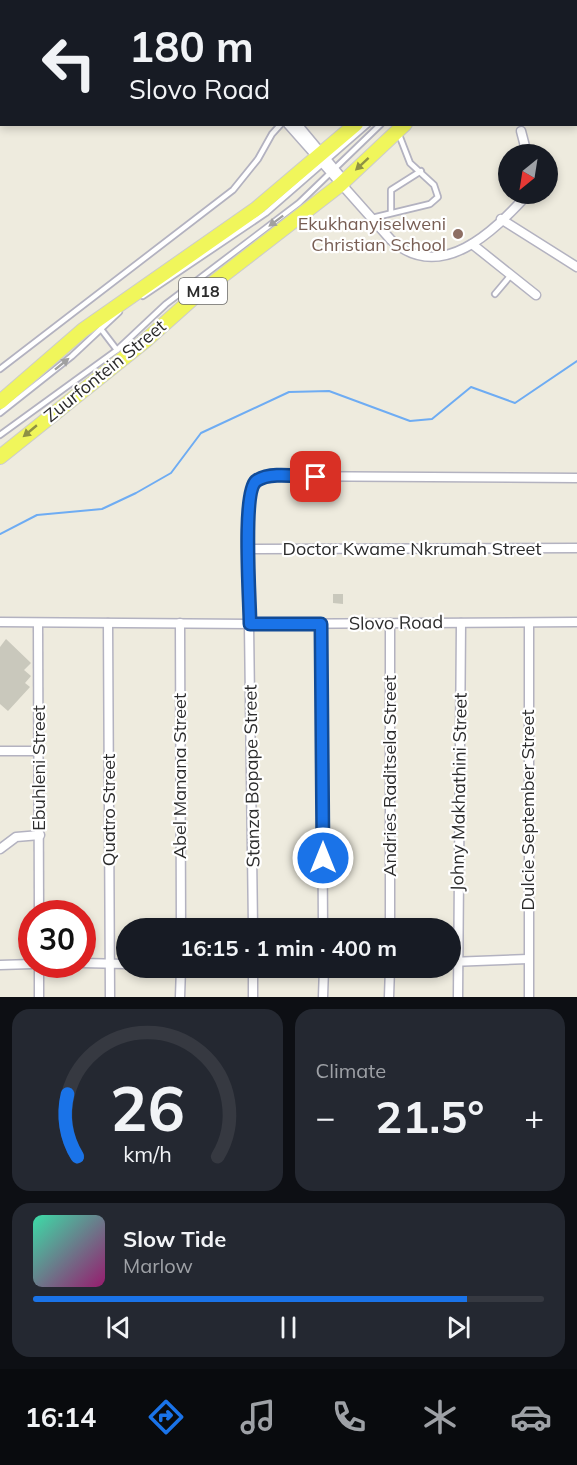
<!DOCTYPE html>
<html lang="en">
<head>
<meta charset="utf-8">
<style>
	:root { --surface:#171b24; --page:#242831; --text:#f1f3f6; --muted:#9ea1a6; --line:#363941; --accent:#1a73e8 }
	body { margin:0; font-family:Mulish,sans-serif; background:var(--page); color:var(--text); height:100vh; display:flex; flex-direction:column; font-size:22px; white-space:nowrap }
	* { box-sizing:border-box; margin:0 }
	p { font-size:20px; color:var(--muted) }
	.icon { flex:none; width:33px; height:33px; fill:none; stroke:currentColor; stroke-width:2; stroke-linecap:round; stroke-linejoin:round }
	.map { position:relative; height:997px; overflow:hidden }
	.panel { display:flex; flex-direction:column; gap:12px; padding:12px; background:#0d0f14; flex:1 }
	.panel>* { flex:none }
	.hud { position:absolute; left:0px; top:0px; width:578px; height:126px; box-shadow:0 3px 9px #0003; background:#171b24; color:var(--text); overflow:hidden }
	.needle { width:39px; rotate:210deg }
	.tools { position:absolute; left:498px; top:144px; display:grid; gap:12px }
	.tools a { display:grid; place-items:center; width:60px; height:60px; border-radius:50%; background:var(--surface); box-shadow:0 3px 9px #0003; font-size:30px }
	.speed { position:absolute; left:18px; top:900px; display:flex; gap:12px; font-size:30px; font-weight:700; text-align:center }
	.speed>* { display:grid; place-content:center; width:78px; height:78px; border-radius:50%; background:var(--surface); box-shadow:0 3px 9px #0003; line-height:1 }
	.speed .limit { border:9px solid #d22; background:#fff; color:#111 }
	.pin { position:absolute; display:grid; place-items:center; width:51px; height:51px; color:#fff; margin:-26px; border-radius:12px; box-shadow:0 3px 9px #0006 }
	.me { position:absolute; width:66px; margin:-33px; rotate:0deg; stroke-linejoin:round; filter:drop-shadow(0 0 4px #0008) }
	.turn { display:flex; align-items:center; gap:21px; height:126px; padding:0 30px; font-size:27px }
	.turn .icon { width:78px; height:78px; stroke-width:2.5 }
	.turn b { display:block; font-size:42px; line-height:51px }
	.big { font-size:45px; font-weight:700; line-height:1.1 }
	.panel .tile { flex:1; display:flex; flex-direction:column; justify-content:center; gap:9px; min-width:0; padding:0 21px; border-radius:18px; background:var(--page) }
	.panel .dial { align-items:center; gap:0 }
	.dial svg { height:156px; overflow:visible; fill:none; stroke:var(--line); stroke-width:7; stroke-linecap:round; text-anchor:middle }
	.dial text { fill:var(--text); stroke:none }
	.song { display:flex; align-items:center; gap:18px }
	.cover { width:72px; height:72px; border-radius:9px; background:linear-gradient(135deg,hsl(160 70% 55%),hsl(320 70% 35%)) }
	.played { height:6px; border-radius:3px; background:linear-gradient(90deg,var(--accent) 85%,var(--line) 85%) }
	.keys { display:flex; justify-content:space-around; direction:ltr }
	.heat { display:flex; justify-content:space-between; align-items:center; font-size:33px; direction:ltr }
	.panel .tiles { flex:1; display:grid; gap:12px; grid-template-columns:1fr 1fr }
	.tile:last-child { grid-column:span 2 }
	.trip { position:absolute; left:116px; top:918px; width:345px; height:60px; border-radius:30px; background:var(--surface); box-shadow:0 3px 9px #0003; font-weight:700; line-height:60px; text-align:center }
	.tab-bar { display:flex; height:96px; justify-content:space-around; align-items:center; background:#090b0e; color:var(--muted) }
	.tab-bar .icon { width:42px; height:42px }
	.tab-bar .current { color:var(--accent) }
	.tab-bar b { font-size:27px; color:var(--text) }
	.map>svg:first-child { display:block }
</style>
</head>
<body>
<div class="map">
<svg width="577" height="997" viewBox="0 0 577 997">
	<rect width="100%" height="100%" fill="#eeebde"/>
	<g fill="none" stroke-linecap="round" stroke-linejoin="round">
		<polyline stroke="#6eacf3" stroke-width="2" points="0,534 37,515 102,509 136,493 171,473 201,433 289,392 329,391 410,421 432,419 471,387 515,403 577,361"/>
	</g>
	<g fill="#c9c8bc">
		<polygon points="333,594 343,594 343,604 333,603"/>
		<polygon points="6,639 31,663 24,670 31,676 25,683 30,687 8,711 0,704 0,647"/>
	</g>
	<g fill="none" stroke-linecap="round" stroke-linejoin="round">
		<defs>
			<g id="lane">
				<polyline points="506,2 507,0"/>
				<polyline points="518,2 520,0"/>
				<polyline points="391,212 391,190 421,171"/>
				<polyline points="372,218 430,204 438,197 434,185 410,163 398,132"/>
				<polyline points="495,294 511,275"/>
				<polyline points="143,296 266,213 368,124"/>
				<polyline points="101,329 117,350"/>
				<polyline points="0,369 233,190 258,159 272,134 281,124"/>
				<polyline points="0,413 72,356 119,312"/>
				<polyline points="0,435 117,350 166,304 299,203 381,124"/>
			</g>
			<g id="street">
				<polyline points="186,0 188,2"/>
				<polyline points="321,0 323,2"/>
				<polyline points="336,2 337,0"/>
				<path d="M288,124L391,240C441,284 493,232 528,194"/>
				<polyline points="297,124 346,183"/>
				<polyline points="521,131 527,154"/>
				<polyline points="501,219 577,267"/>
				<polyline points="472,244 536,295"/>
				<polyline points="248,549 577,548"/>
				<polyline points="0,622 250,624 577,622"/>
				<polyline points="38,623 39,914"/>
				<polyline points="108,623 110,997"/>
				<polyline points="180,623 181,928"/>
				<polyline points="321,624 323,928"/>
				<polyline points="0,751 39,751"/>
				<polyline points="0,849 16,837 40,835"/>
				<path d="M253,928L248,549C248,525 239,481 271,476L577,478"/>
				<polyline points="390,928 390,623"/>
				<polyline points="450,962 528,959"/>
				<polyline points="82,963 126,964"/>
				<polyline points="39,964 39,997"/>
				<polyline points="0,965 32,964"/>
				<polyline points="180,997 181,968"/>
				<polyline points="253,997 253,968"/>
				<polyline points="323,997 324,968"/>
				<polyline points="389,997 390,968"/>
				<polyline points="458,997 461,623"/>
				<polyline points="529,997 529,623"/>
			</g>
			<g id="primary">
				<polyline points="496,2 497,0"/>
				<polyline points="535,2 537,0"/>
				<polyline points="0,402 83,330 256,209 356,124"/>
				<polyline points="0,457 145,341 191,300 340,185 405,124"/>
			</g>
		</defs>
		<use href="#lane" stroke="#b3b2c0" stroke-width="8"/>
		<use href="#street" stroke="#b3b2c0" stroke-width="11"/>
		<use href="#primary" stroke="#ccc" stroke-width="16"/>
		<use href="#lane" stroke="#fff" stroke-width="4.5"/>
		<use href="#street" stroke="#fff" stroke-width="8"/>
		<use href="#primary" stroke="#f0f65b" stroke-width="14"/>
	</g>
	<defs><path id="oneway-solid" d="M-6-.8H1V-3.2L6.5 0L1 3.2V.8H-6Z" transform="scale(1.5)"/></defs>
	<g fill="#8e9144">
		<use href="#oneway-solid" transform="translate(362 164) rotate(137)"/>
		<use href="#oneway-solid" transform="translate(30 431) rotate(140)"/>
	</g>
	<g fill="#a0a0a0">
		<use href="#oneway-solid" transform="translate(276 221) rotate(143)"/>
		<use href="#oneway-solid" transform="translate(62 364) rotate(-39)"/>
	</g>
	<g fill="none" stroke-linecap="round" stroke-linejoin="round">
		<defs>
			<path id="route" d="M316,477C300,477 270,471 256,481C242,493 250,602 250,624H321L323,858"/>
		</defs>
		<use href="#route" stroke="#114b97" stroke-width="15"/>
		<use href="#route" stroke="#1a73e8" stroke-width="10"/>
	</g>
	<circle fill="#8d6e63" stroke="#fff" stroke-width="2" cx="458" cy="234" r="6"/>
	<g text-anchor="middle" stroke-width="4.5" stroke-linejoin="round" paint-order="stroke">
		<rect fill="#fff" stroke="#6b6b6b" stroke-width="1.5" x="179" y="278" width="48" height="26" rx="4.5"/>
		<g font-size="16" font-weight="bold" fill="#2c2c2c">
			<text x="203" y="297">M18</text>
		</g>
		<g font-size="18" fill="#785e54" stroke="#fff" text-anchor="end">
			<text x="446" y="230">Ekukhanyiselweni<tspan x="446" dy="21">Christian School</tspan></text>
		</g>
		<g font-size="18" fill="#2c2c2c" stroke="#fff">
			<text transform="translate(105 371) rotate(-39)" y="6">Zuurfontein Street</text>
			<text x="412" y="555">Doctor Kwame Nkrumah Street</text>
			<text transform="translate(396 623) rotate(-1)" y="6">Slovo Road</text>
			<text transform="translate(39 768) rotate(-90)" y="6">Ebuhleni Street</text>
			<text transform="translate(180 776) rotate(-90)" y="6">Abel Manana Street</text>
			<text transform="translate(252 776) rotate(-91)" y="6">Stanza Bopape Street</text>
			<text transform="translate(390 776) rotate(-90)" y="6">Andries Raditsela Street</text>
			<text transform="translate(459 792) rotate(-89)" y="6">Johny Makhathini Street</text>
			<text transform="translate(109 810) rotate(-90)" y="6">Quatro Street</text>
			<text transform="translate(528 810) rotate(-90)" y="6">Dulcie September Street</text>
		</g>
	</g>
</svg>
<div class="tools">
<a><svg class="needle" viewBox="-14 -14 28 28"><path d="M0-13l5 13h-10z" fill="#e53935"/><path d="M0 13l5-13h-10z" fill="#9ea1a6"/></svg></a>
</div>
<div class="speed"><div class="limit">30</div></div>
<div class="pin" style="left:316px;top:477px;background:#d93025"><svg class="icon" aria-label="arrive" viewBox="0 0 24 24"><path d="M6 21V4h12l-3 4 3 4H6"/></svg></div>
<svg class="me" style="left:323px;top:858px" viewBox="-20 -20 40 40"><circle r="17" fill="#1a73e8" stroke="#fff" stroke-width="3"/><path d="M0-11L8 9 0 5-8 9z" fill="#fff"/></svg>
<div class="trip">16:15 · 1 min · 400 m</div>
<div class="hud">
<div class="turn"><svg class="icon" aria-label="left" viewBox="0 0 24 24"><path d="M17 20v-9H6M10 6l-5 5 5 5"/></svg><div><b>180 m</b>Slovo Road</div></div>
</div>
</div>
<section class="panel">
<div class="tiles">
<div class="tile dial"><svg viewBox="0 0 100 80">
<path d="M14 69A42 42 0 1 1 86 69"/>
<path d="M14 69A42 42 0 0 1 9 37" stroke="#1a73e8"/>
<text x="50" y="56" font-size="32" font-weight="700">26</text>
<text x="50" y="72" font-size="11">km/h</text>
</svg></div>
<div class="tile"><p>Climate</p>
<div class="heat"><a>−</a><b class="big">21.5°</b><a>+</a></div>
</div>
<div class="tile">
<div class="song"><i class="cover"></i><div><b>Slow Tide</b><p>Marlow</p></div></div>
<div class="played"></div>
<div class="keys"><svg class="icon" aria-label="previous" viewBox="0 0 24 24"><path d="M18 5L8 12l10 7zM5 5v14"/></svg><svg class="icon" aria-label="pause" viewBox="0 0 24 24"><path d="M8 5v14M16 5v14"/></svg><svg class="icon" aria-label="next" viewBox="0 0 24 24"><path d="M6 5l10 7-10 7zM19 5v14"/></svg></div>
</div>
</div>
</section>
<nav class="tab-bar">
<b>16:14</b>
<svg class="icon current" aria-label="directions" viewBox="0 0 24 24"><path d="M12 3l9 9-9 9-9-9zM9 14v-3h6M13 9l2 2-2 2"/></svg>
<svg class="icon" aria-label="music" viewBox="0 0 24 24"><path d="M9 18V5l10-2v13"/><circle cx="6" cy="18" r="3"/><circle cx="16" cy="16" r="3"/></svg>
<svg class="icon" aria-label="phone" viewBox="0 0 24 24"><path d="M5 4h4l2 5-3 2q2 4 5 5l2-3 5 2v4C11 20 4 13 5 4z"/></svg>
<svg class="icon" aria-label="climate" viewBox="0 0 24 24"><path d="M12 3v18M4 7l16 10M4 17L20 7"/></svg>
<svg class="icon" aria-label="car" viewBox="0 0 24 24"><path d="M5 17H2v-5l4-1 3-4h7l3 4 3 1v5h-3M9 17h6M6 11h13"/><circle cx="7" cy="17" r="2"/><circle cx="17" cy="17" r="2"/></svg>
</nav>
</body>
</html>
